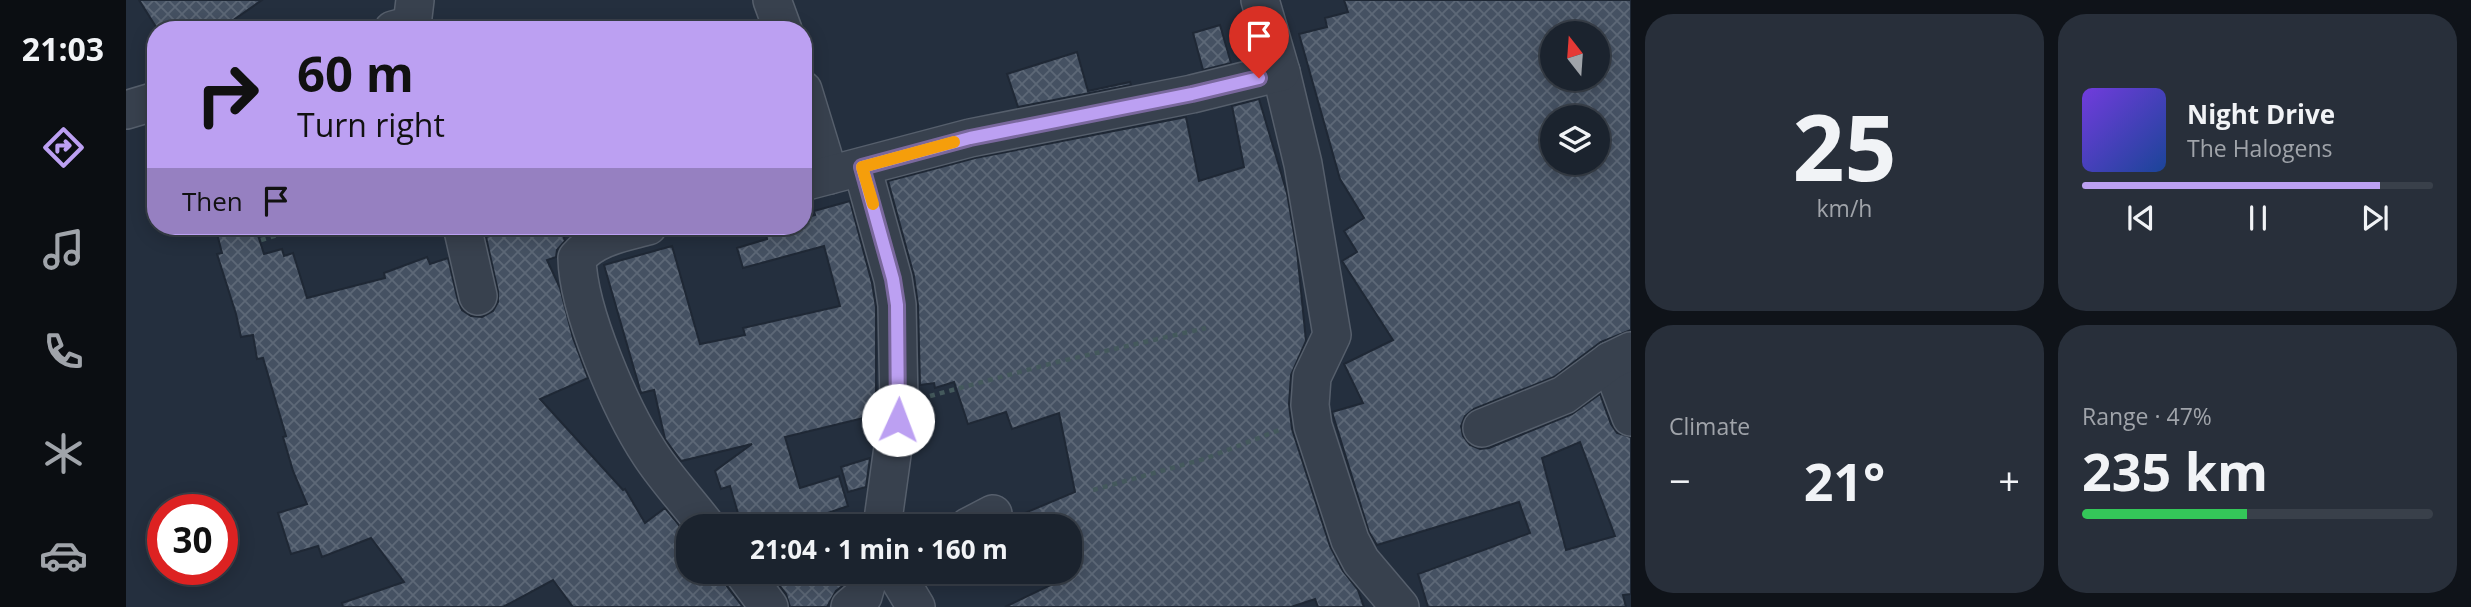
<!DOCTYPE html>
<html lang="en">
<head>
<meta charset="utf-8">
<style>
	:root { --surface:#1b232e; --page:#282f3a; --text:#f1f3f6; --muted:#a0a4aa; --line:#39404a; --accent:#bca0f2 }
	body { margin:0; font-family:"Open Sans",sans-serif; background:var(--page); color:var(--text); height:100vh; display:flex; flex-direction:column; font-size:26px; white-space:nowrap }
	* { box-sizing:border-box; margin:0 }
	p { font-size:23px; color:var(--muted) }
	.icon { flex:none; width:38px; height:38px; fill:none; stroke:currentColor; stroke-width:2; stroke-linecap:round; stroke-linejoin:round }
	.map { position:relative; flex:1; overflow:hidden }
	.side { display:flex; flex-direction:column; gap:14px; padding:14px; background:#0f1319; width:840px }
	.side>* { flex:none }
	.guide { position:absolute; left:21px; top:21px; width:665px; height:214px; border-radius:28px; box-shadow:0 4px 18px #0003,0 0 0 2px var(--line); background:#bca0f2; color:#111; overflow:hidden }
	.needle { width:46px; rotate:343deg }
	.buttons { position:absolute; left:1414px; top:21px; display:grid; gap:14px }
	.buttons a { display:grid; place-items:center; width:70px; height:70px; border-radius:50%; background:var(--surface); box-shadow:0 4px 18px #0003,0 0 0 2px var(--line); font-size:35px }
	.speed { position:absolute; left:21px; top:494px; display:flex; gap:14px; font-size:35px; font-weight:700; text-align:center }
	.speed>* { display:grid; place-content:center; width:91px; height:91px; border-radius:50%; background:var(--surface); box-shadow:0 4px 18px #0003,0 0 0 2px var(--line); line-height:1 }
	.speed .limit { border:10px solid #d22; background:#fff; color:#111 }
	.pin { position:absolute; display:grid; place-items:center; width:60px; height:60px; color:#fff; margin:-72px -30px; border-radius:50% 50% 50% 0; rotate:-45deg; box-shadow:0 0 7px #0007 }
	.pin .icon { rotate:45deg }
	.me { position:absolute; width:77px; margin:-38px; rotate:2deg; stroke-linejoin:round; filter:drop-shadow(0 0 5px #0008) }
	.turn { display:flex; align-items:center; gap:24px; height:147px; padding:0 35px; font-size:32px }
	.turn .icon { width:91px; height:91px; stroke-width:2.5 }
	.turn b { display:block; font-size:49px; line-height:60px }
	.then { display:flex; align-items:center; height:66px; padding:0 35px; background:#0003; gap:14px; font-size:26px }
	.big { font-size:52px; font-weight:700; line-height:1.1 }
	.side .card { flex:1; display:flex; flex-direction:column; justify-content:center; gap:10px; min-width:0; padding:0 24px; border-radius:28px; background:var(--page) }
	.side .dial { align-items:center; gap:0 }
	.dial b { font-size:91px; line-height:1 }
	.song { display:flex; align-items:center; gap:21px }
	.cover { width:84px; height:84px; border-radius:10px; background:linear-gradient(135deg,hsl(260 70% 55%),hsl(220 70% 35%)) }
	.played { height:7px; border-radius:4px; background:linear-gradient(90deg,var(--accent) 85%,var(--line) 85%) }
	.keys { display:flex; justify-content:space-around; direction:ltr }
	.heat { display:flex; justify-content:space-between; align-items:center; font-size:38px; direction:ltr }
	.charge { height:10px; border-radius:5px; background:linear-gradient(90deg,#34c759 47%,var(--line) 0) }
	.side .tiles { flex:1; display:grid; gap:14px; grid-template-columns:repeat(2,1fr) }
	.trip { position:absolute; left:550px; top:514px; width:406px; height:70px; border-radius:28px; background:var(--surface); box-shadow:0 4px 18px #0003,0 0 0 2px var(--line); font-weight:700; line-height:70px; text-align:center }
	main { display:flex; flex:1; min-height:0 }
	.tab-bar { display:flex; flex-direction:column; width:126px; justify-content:space-around; align-items:center; background:#0b0e12; color:var(--muted) }
	.tab-bar .icon { width:49px; height:49px }
	.tab-bar .selected { color:var(--accent) }
	.tab-bar b { font-size:32px; color:var(--text) }
	.map>svg:first-child { display:block }
</style>
</head>
<body>
<main>
<nav class="tab-bar">
<b>21:03</b>
<svg class="icon selected" aria-label="directions" viewBox="0 0 24 24"><path d="M12 3l9 9-9 9-9-9zM9 14v-3h6M13 9l2 2-2 2"/></svg>
<svg class="icon" aria-label="music" viewBox="0 0 24 24"><path d="M9 18V5l10-2v13"/><circle cx="6" cy="18" r="3"/><circle cx="16" cy="16" r="3"/></svg>
<svg class="icon" aria-label="phone" viewBox="0 0 24 24"><path d="M5 4h4l2 5-3 2q2 4 5 5l2-3 5 2v4C11 20 4 13 5 4z"/></svg>
<svg class="icon" aria-label="climate" viewBox="0 0 24 24"><path d="M12 3v18M4 7l16 10M4 17L20 7"/></svg>
<svg class="icon" aria-label="car" viewBox="0 0 24 24"><path d="M5 17H2v-5l4-1 3-4h7l3 4 3 1v5h-3M9 17h6M6 11h13"/><circle cx="7" cy="17" r="2"/><circle cx="17" cy="17" r="2"/></svg>
</nav>
<div class="map">
<svg width="1505" height="607" viewBox="0 0 1505 607">
	<defs>
		<pattern id="building-cross-hatch" width="8" height="8" patternUnits="userSpaceOnUse" patternTransform="scale(1.75)"><rect width="8" height="8" fill="#455162"/><path d="M0 0l8 8M0 8l8-8" fill="none" stroke="#5d6877"/></pattern>
	</defs>
	<rect width="100%" height="100%" fill="#242f3e"/>
	<g fill="url(#building-cross-hatch)" stroke="#1f2835" stroke-width="2" fill-rule="evenodd">
		<polygon points="13,0 136,0 93,30 32,30"/>
		<path d="M1218,0H1505V330L1475,342L1428,377L1348,409L1339,416L1335,426L1337,436L1344,445L1354,449L1363,448L1446,414L1474,394L1485,424L1491,433L1505,437V594L1497,595L1500,607H1302L1292,574L1404,533L1393,502L1251,545L1243,532L1206,412L1237,403L1218,364L1267,340L1216,261L1231,252L1218,231L1238,218L1214,179L1173,34L1201,27L1199,18L1222,12ZM1426,33H1472V79H1426ZM1426,117H1472V163H1426ZM1454,442L1489,536L1440,550L1416,458Z"/>
		<polygon points="1094,25 1105,63 1077,70 1067,33"/>
		<polygon points="951,52 962,91 1004,82 1005,85 892,107 881,74"/>
		<polygon points="1133,99 1161,193 1171,251 1180,341 1165,375 1163,404 1166,429 1204,546 1217,571 1232,590 1238,607 1192,607 1189,599 1165,607 879,607 935,580 932,572 943,572 943,527 883,527 887,518 949,492 933,413 886,429 880,412 842,424 828,382 809,388 808,383 794,385 792,305 788,276 762,181 849,158 1060,117 1073,181 1118,167 1106,106"/>
		<polygon points="724,201 746,283 750,307 750,415 659,437 674,488 713,476 722,506 661,527 616,527 604,486 595,489 589,471 626,444 555,461 539,439 528,390 515,393 478,265 546,246 574,344 619,335 617,328 714,306 698,246 617,268 611,248 641,239 639,229 650,226 677,226 677,218 689,215 688,211"/>
		<polygon points="89,226 129,226 138,254 156,249 158,256 167,253 181,298 259,278 258,273 301,257 304,264 322,258 332,301 336,310 345,316 356,317 367,311 372,302 372,291 360,237 402,226 434,226 439,241 431,250 430,257 421,260 434,288 447,338 462,378 414,399 497,490 499,489 519,523 539,508 562,536 562,572 596,572 600,585 617,607 447,607 427,580 377,607 217,607 216,603 278,582 245,538 196,557 192,546 165,554 152,513 181,504 167,471 157,437 160,436 137,358 131,359 127,335 115,337 110,314 91,254 96,253"/>
		<polygon points="744,458 740,487 722,492 715,467"/>
		<polygon points="643,572 722,572 719,584 710,591 701,607 664,607 660,594"/>
	</g>
	<g fill="none" stroke-linecap="round" stroke-linejoin="round">
		<defs>
			<g id="minor">
				<polyline points="646,0 657,30"/>
				<polyline points="1134,0 1155,72 1177,164 1206,335 1186,377 1184,405 1187,426 1224,540 1235,561 1274,607"/>
				<polyline points="267,30 286,25 289,0"/>
				<polyline points="677,90 703,175"/>
				<polyline points="0,110 30,101"/>
				<polyline points="736,167 767,279 771,305 773,404 756,527"/>
				<polyline points="677,182 844,138 1066,94 1155,72"/>
				<polyline points="336,226 352,296"/>
				<path d="M522,226C496,233 469,237 451,258C452,311 495,410 524,454C541,480 563,503 581,527"/>
				<polyline points="1484,361 1505,417"/>
				<polyline points="1356,428 1438,395 1484,361 1505,351"/>
				<polyline points="842,527 867,514"/>
				<polyline points="617,572 643,607"/>
				<polyline points="769,572 790,607"/>
				<polyline points="724,607 737,596 744,572"/>
			</g>
		</defs>
		<use href="#minor" stroke="#565f6c" stroke-width="40"/>
		<g stroke="#44595c" stroke-width="4.5" stroke-dasharray="5 5" stroke-linecap="butt">
			<polyline points="135,240 182,226"/>
			<polyline points="804,396 931,362 1080,328"/>
			<polyline points="967,490 1078,459 1156,429"/>
		</g>
		<use href="#minor" stroke="#38414e" stroke-width="37"/>
	</g>
	<g fill="none" stroke-linecap="round" stroke-linejoin="round">
		<defs>
			<polyline id="route" points="772,420 771,305 767,279 736,167 844,138 1066,94 1133,78"/>
		</defs>
		<use href="#route" stroke="#7a689d" stroke-width="18"/>
		<use href="#route" stroke="#bca0f2" stroke-width="12"/>
		<polyline stroke="#f59e0b" stroke-width="12" points="747,204 736,167 828,142"/>
	</g>
</svg>
<div class="buttons">
<a><svg class="needle" viewBox="-14 -14 28 28"><path d="M0-13l5 13h-10z" fill="#e53935"/><path d="M0 13l5-13h-10z" fill="#a0a4aa"/></svg></a>
<a><svg class="icon" aria-label="layers" viewBox="0 0 24 24"><path d="M12 4l9 5-9 5-9-5zM3 14l9 5 9-5"/></svg></a>
</div>
<div class="speed"><div class="limit">30</div></div>
<div class="pin" style="left:1133px;top:78px;background:#d93025"><svg class="icon" aria-label="arrive" viewBox="0 0 24 24"><path d="M6 21V4h12l-3 4 3 4H6"/></svg></div>
<svg class="me" style="left:772px;top:420px" viewBox="-20 -20 40 40"><circle r="19" fill="#fff"/><path d="M0-13L10 11 0 6-10 11z" fill="#bca0f2"/></svg>
<div class="trip">21:04 · 1 min · 160 m</div>
<div class="guide">
<div class="turn"><svg class="icon" aria-label="right" viewBox="0 0 24 24"><path d="M7 20v-9h11M14 6l5 5-5 5"/></svg><div><b>60 m</b>Turn right</div></div>
<div class="then">Then<svg class="icon" aria-label="arrive" viewBox="0 0 24 24"><path d="M6 21V4h12l-3 4 3 4H6"/></svg></div>
</div>
</div>
<section class="side">
<div class="tiles">
<div class="card dial"><b>25</b><p>km/h</p></div>
<div class="card">
<div class="song"><i class="cover"></i><div><b>Night Drive</b><p>The Halogens</p></div></div>
<div class="played"></div>
<div class="keys"><svg class="icon" aria-label="previous" viewBox="0 0 24 24"><path d="M18 5L8 12l10 7zM5 5v14"/></svg><svg class="icon" aria-label="pause" viewBox="0 0 24 24"><path d="M8 5v14M16 5v14"/></svg><svg class="icon" aria-label="next" viewBox="0 0 24 24"><path d="M6 5l10 7-10 7zM19 5v14"/></svg></div>
</div>
<div class="card"><p>Climate</p>
<div class="heat"><a>−</a><b class="big">21°</b><a>+</a></div>
</div>
<div class="card"><p>Range · 47%</p><b class="big">235 km</b><div class="charge"></div></div>
</div>
</section>
</main>
</body>
</html>
